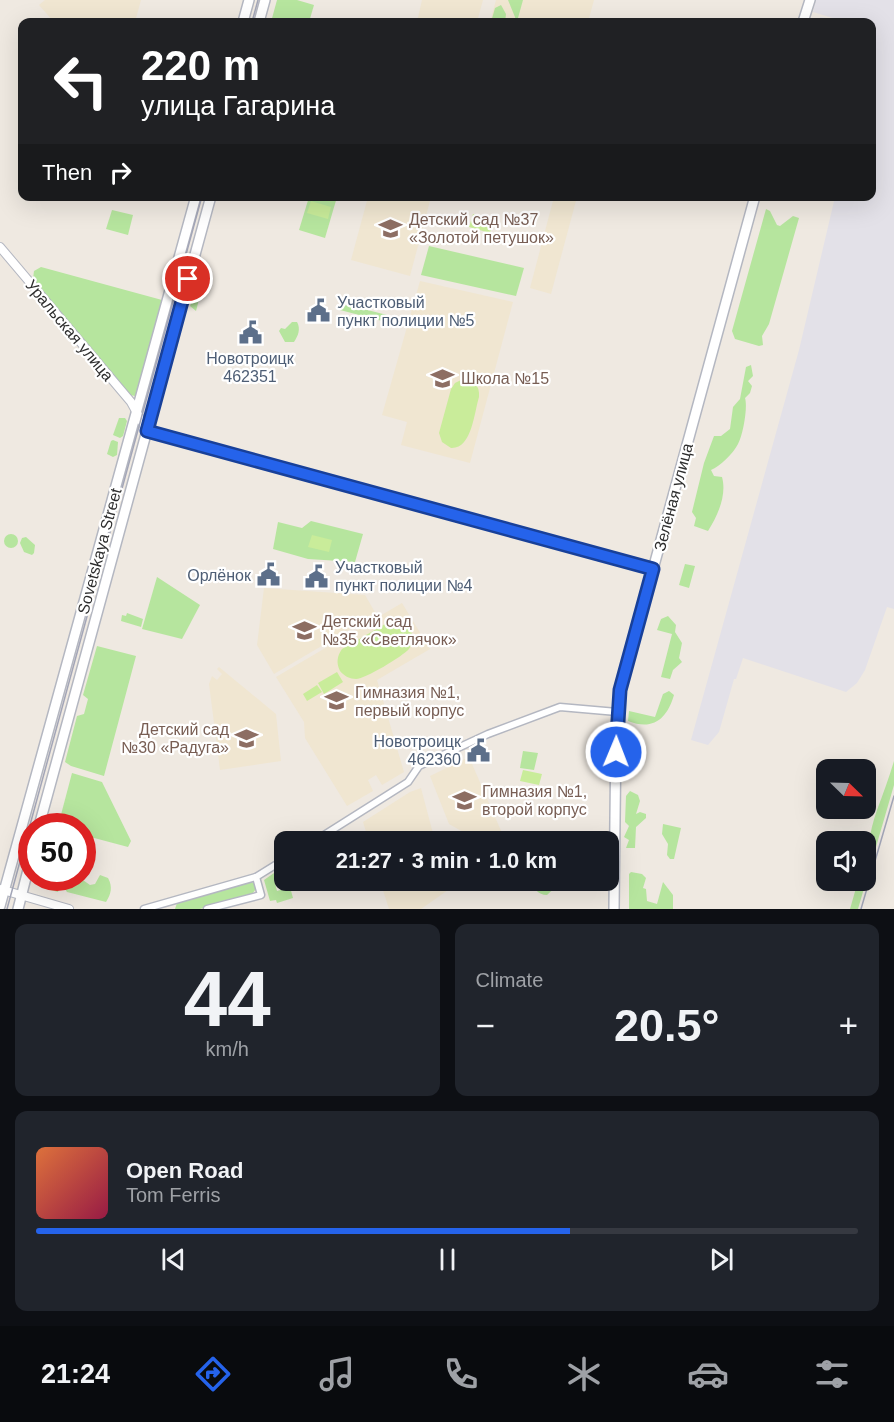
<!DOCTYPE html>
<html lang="en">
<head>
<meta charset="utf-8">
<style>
	:root { --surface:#171b24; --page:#20242c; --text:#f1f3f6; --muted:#9ea1a6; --line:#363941; --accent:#2563eb }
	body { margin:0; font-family:Arial,sans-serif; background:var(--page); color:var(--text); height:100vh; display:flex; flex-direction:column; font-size:22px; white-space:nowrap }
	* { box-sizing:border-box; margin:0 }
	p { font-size:20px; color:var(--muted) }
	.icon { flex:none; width:33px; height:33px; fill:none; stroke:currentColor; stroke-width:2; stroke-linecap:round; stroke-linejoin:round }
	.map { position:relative; height:909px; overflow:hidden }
	.details { display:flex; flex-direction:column; gap:15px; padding:15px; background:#0d0f14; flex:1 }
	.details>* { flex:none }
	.hud { position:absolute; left:18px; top:18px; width:858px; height:183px; border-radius:12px; box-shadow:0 6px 24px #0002; background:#202124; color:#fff; overflow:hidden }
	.needle { width:39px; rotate:113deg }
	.controls { position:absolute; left:816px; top:759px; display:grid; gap:12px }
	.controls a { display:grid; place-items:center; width:60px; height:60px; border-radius:12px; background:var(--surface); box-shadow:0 6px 24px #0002; font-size:30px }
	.speed { position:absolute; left:18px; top:813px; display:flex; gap:12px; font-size:30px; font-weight:700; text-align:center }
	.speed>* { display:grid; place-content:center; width:78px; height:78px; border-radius:50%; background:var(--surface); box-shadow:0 6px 24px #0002; line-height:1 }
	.speed .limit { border:9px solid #d22; background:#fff; color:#111 }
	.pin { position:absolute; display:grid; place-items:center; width:51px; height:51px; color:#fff; margin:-26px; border:3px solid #fff; border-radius:50%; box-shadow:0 2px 6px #0007 }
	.me { position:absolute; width:66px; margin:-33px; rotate:1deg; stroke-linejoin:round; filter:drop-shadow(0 0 4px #0008) }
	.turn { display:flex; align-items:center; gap:21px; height:126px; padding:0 24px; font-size:27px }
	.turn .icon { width:78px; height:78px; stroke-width:2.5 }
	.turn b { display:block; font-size:42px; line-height:51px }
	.then { display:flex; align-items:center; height:57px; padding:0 24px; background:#0003; gap:12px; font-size:22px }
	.big { font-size:45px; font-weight:700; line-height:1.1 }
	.details .card { flex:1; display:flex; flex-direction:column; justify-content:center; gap:9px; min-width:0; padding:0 21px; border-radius:12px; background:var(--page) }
	.details .dial { align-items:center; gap:0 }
	.dial b { font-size:78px; line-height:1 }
	.song { display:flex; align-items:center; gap:18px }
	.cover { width:72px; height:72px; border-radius:9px; background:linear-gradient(135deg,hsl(20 70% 55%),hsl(340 70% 35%)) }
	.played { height:6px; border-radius:3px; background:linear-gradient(90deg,var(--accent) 65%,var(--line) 65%) }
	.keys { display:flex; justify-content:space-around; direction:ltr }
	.heat { display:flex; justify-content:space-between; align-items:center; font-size:33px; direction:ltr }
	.details .tiles { flex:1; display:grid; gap:15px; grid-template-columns:1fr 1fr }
	.card:last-child { grid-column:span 2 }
	.trip { position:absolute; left:274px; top:831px; width:345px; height:60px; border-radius:12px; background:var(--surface); box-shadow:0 6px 24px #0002; font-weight:700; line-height:60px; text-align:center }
	.tabs { display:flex; height:96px; justify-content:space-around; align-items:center; background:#090b0e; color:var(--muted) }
	.tabs .icon { width:42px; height:42px }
	.tabs .active { color:var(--accent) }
	.tabs b { font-size:27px; color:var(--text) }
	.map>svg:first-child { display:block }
</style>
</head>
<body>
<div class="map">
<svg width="894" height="909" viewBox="0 0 894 909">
	<rect width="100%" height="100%" fill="#efe9e1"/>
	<polygon fill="#e3e1e8" points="816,0 894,0 894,609 887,607 865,670 857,683 846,692 743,658 736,679 734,679 719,732 708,745 691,740 799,350 835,197 872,196 872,22 819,22 820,17 839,20 813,12"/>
	<g fill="#f0e6d1">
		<polygon points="45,0 141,0 135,22 54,22 39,5"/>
		<polygon points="422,0 483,0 477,22 417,22"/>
		<polygon points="496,0 594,0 588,22 490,22"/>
		<polygon points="368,197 431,197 410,276 351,260"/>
		<polygon points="554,197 577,197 551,294 530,288"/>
		<polygon points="420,281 513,302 470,463 401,445 407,422 382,415"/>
		<polygon points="264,588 365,595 376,614 274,674 257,645"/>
		<polygon points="402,603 430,649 377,680 404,772 382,785 376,775 368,780 373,791 347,806 305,738 304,722 276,677"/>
		<polygon points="219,667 276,714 281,761 220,770 209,684 212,676 217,680 222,674 217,669"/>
		<polygon points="469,757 502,833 490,841 479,841 449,824 430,776"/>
		<polygon points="421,788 435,841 369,841 363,822 410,792"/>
		<polygon points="380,881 445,881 448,890 421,909 389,909"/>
	</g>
	<g fill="#b6e59e">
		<polygon points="277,0 297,0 314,5 309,22 271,22"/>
		<polygon points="508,0 523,0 518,18 534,22 517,22"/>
		<polygon points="501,5 506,14 505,22 491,22 495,8"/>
		<polygon points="309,197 337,197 325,238 299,230"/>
		<polygon points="766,209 770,211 777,225 780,226 793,216 799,218 769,324 762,336 763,345 759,346 735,339 732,331"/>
		<polygon points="112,210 133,215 128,235 106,229"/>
		<polygon points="429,246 524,268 516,296 421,275"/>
		<polygon points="41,267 162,300 164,304 140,391 135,396 130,395 33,279 34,271"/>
		<polygon points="206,272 196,311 190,306 193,300 191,297 197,276"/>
		<polygon points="348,305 387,315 386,322 340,310 342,306"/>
		<path d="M292,322H297C301,329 298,336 294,342H285L279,331L281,328L285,329Z"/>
		<path d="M751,365L753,376L748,381L752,386L750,393L745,398C748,407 743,435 738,444C733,454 720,466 711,470L714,476L722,477C727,495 718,515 708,531L694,526L696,518L692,512L704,463L714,436H721L730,429L733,407L740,399L746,367Z"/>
		<polygon points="119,418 125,418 127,421 123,436 120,438 113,435"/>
		<polygon points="113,440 118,442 117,455 113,457 107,454 111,441"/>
		<polygon points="311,521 363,534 355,562 308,559 273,549 278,522 302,528"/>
		<circle cx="11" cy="541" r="7"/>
		<polygon points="26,537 35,545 34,553 32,555 24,552 20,543 22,538"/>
		<polygon points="685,564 695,566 689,588 679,585"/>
		<polygon points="157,577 200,605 182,639 142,629"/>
		<polygon points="127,613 143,619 141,627 121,621 122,615 126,616"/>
		<polygon points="668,616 676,625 675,632 682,643 679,658 682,662 673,670 670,679 661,677 672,634 657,630 661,619"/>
		<polygon points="97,646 136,656 104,776 71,766 65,762 77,716 84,714 88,699 83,695"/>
		<path d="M669,691L674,695C667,719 653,731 628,721L629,711L655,717L663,694Z"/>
		<polygon points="523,751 538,753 534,770 520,768"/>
		<path d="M894,761V785L858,909H850L858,881L866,880C866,858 869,832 877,810C883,794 889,778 894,761Z"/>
		<polygon points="72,773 102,782 131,841 128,847 83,835 82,826 58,826"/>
		<polygon points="630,791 638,795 640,801 636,814 640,812 646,814 646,818 636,827 635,848 626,848 629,840 624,837 629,826 625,822 626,796"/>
		<polygon points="663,824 681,828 674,859 670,859 667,855 668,844 662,834"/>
		<polygon points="284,866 285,875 274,879 277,891 290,887 293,898 277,903 276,900 270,901 264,880"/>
		<polygon points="631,872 642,874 646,878 643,888 646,889 647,901 657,904 663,882 673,895 673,909 629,909 629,874"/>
		<path d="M100,875L108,878C113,887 111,894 106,902L67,892L65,889L68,878H80L90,885L95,884Z"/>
		<polygon points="46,878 62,878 58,892 43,888"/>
		<polygon points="250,881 255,884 256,889 252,894 200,909 175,909 177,903"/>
		<path d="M528,881H562L547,895C538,895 533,887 528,881Z"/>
	</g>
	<g fill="#c9ec9a">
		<polygon points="311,201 331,207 328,219 307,213"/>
		<polygon points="473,214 494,220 490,233 469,227"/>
		<path d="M463,379C474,379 480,386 479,397C474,413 472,449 451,448L442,442L439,433L451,389L455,383Z"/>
		<polygon points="312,535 332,540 329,552 308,547"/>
		<path d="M392,620C407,620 419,635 409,649C403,656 365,679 356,679C350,679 344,676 340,671C336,663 337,656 342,649Z"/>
		<polygon points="337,672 343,682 324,694 318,683"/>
		<polygon points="317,685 322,692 307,701 303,694"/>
		<polygon points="523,770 542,774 539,785 520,781"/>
	</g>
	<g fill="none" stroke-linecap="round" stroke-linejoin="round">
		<defs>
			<g id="minor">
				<polyline points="313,842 408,782 419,766 488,734 560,707 617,712"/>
				<polyline points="144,909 256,877 285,859"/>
				<polyline points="207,909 261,895 256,877"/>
			</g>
			<g id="tertiary">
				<polyline points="0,247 131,402 147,431 653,569"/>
				<polyline points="0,889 69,909"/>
			</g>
			<g id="secondary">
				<polyline points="243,22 249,0"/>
				<polyline points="259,22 265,0"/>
				<polyline points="803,22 810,0"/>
				<polyline points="39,826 211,196"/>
				<polyline points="0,906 196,196"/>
				<polyline points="18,909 32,854"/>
				<polyline points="614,909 616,729 620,690 755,196"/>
			</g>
		</defs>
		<use href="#minor" stroke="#b4b7c1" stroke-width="9"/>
		<use href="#tertiary" stroke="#b4b7c1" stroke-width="10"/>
		<use href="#secondary" stroke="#b4b7c1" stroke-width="12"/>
		<use href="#minor" stroke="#fff" stroke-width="6"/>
		<use href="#tertiary" stroke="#fff" stroke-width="8"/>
		<use href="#secondary" stroke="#fff" stroke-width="9"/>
		<g stroke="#a3a6b8" stroke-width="1.5">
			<polyline points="252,22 258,0"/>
			<polyline points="7,909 202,196"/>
		</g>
		<polyline stroke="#a3a6b8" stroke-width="1.5" points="861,909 894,796"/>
	</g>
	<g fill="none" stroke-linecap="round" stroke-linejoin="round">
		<defs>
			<polyline id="route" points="188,279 147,431 653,569 620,690 616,752"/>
		</defs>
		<use href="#route" stroke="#184099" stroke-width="15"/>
		<use href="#route" stroke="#2563eb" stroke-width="10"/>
	</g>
	<defs>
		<symbol id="school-bare" viewBox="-9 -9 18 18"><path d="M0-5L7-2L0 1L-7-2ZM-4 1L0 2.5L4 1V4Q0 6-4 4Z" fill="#8d6e63" stroke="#fff" stroke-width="2.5" paint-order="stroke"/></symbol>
		<symbol id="civic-bare" viewBox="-9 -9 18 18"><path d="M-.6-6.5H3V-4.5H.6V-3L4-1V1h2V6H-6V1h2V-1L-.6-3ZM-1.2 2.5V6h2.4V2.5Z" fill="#5c6f8a" stroke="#fff" stroke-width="2.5" paint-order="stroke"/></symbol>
	</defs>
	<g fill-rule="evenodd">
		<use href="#school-bare" x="374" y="212" width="33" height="33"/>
		<use href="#civic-bare" x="302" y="294" width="33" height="33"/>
		<use href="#civic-bare" x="234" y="316" width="33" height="33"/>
		<use href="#school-bare" x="426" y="362" width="33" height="33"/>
		<use href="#civic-bare" x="252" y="558" width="33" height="33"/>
		<use href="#civic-bare" x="300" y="560" width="33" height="33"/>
		<use href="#school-bare" x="288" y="614" width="33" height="33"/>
		<use href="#school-bare" x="320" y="684" width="33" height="33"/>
		<use href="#school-bare" x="230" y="722" width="33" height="33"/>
		<use href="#civic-bare" x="462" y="734" width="33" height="33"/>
		<use href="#school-bare" x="448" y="784" width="33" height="33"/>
	</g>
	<g text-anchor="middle" stroke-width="4.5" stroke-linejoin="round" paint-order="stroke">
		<g font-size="16" fill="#785e54" stroke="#fff" text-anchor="start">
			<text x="409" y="225">Детский сад №37<tspan x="409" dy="18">«Золотой петушок»</tspan></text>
			<text x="461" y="384">Школа №15</text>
			<text x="322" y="627">Детский сад<tspan x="322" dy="18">№35 «Светлячок»</tspan></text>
			<text x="355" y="698">Гимназия №1,<tspan x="355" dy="18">первый корпус</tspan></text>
			<text x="229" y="735" text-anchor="end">Детский сад<tspan x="229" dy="18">№30 «Радуга»</tspan></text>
			<text x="482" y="797">Гимназия №1,<tspan x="482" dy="18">второй корпус</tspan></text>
		</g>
		<g font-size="16" fill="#4e5e75" stroke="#fff" text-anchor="start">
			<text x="337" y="308">Участковый<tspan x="337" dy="18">пункт полиции №5</tspan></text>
			<text x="250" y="364" text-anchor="middle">Новотроицк<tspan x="250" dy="18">462351</tspan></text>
			<text x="335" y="573">Участковый<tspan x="335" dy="18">пункт полиции №4</tspan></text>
			<text x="251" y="581" text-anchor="end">Орлёнок</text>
			<text x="461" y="747" text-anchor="end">Новотроицк<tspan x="461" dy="18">462360</tspan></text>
		</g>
		<g font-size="16" fill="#2e2e2e" stroke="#fff">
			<text transform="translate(70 330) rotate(50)" y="6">Уральская улица</text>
			<text transform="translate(673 497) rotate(-75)" y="6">Зелёная улица</text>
			<text transform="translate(99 551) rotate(-75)" y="6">Sovetskaya Street</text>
		</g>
	</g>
</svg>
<div class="controls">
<a><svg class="needle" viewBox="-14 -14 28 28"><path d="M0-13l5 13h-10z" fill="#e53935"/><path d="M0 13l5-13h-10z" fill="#9ea1a6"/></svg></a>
<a><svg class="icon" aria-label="sound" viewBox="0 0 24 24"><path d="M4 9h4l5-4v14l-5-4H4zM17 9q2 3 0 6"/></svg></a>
</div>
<div class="speed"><div class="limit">50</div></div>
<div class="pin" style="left:188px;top:279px;background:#d93025"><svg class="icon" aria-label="arrive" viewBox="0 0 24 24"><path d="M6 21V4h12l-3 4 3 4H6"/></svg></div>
<svg class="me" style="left:616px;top:752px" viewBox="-20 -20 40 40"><circle r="17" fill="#2563eb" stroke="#fff" stroke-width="3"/><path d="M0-11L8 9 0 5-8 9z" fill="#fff"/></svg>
<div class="trip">21:27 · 3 min · 1.0 km</div>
<div class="hud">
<div class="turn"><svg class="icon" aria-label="left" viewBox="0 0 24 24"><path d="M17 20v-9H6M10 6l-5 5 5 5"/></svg><div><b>220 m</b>улица Гагарина</div></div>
<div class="then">Then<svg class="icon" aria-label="right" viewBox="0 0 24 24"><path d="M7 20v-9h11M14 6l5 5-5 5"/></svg></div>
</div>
</div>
<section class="details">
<div class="tiles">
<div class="card dial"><b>44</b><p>km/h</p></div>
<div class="card"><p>Climate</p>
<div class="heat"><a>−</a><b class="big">20.5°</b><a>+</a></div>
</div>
<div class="card">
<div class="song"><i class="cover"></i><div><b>Open Road</b><p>Tom Ferris</p></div></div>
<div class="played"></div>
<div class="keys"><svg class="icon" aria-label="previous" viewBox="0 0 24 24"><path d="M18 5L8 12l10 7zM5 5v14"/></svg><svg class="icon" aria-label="pause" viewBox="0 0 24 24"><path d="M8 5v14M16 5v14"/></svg><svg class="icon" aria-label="next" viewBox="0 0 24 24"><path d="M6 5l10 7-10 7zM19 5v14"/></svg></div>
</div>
</div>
</section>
<nav class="tabs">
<b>21:24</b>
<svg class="icon active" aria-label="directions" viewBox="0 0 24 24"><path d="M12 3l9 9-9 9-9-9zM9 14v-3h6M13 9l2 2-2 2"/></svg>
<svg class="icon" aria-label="music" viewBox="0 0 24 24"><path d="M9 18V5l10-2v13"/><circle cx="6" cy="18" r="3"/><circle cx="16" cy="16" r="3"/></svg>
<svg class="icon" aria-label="phone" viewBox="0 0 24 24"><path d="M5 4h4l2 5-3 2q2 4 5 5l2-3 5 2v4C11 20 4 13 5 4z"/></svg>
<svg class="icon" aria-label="climate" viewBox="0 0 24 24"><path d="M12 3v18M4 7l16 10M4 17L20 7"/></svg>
<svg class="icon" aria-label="car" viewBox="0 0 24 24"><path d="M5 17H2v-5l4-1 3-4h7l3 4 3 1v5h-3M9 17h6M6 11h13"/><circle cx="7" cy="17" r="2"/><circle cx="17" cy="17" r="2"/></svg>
<svg class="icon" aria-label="filters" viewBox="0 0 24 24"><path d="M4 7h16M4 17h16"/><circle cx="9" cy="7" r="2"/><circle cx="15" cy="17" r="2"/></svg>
</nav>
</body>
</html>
